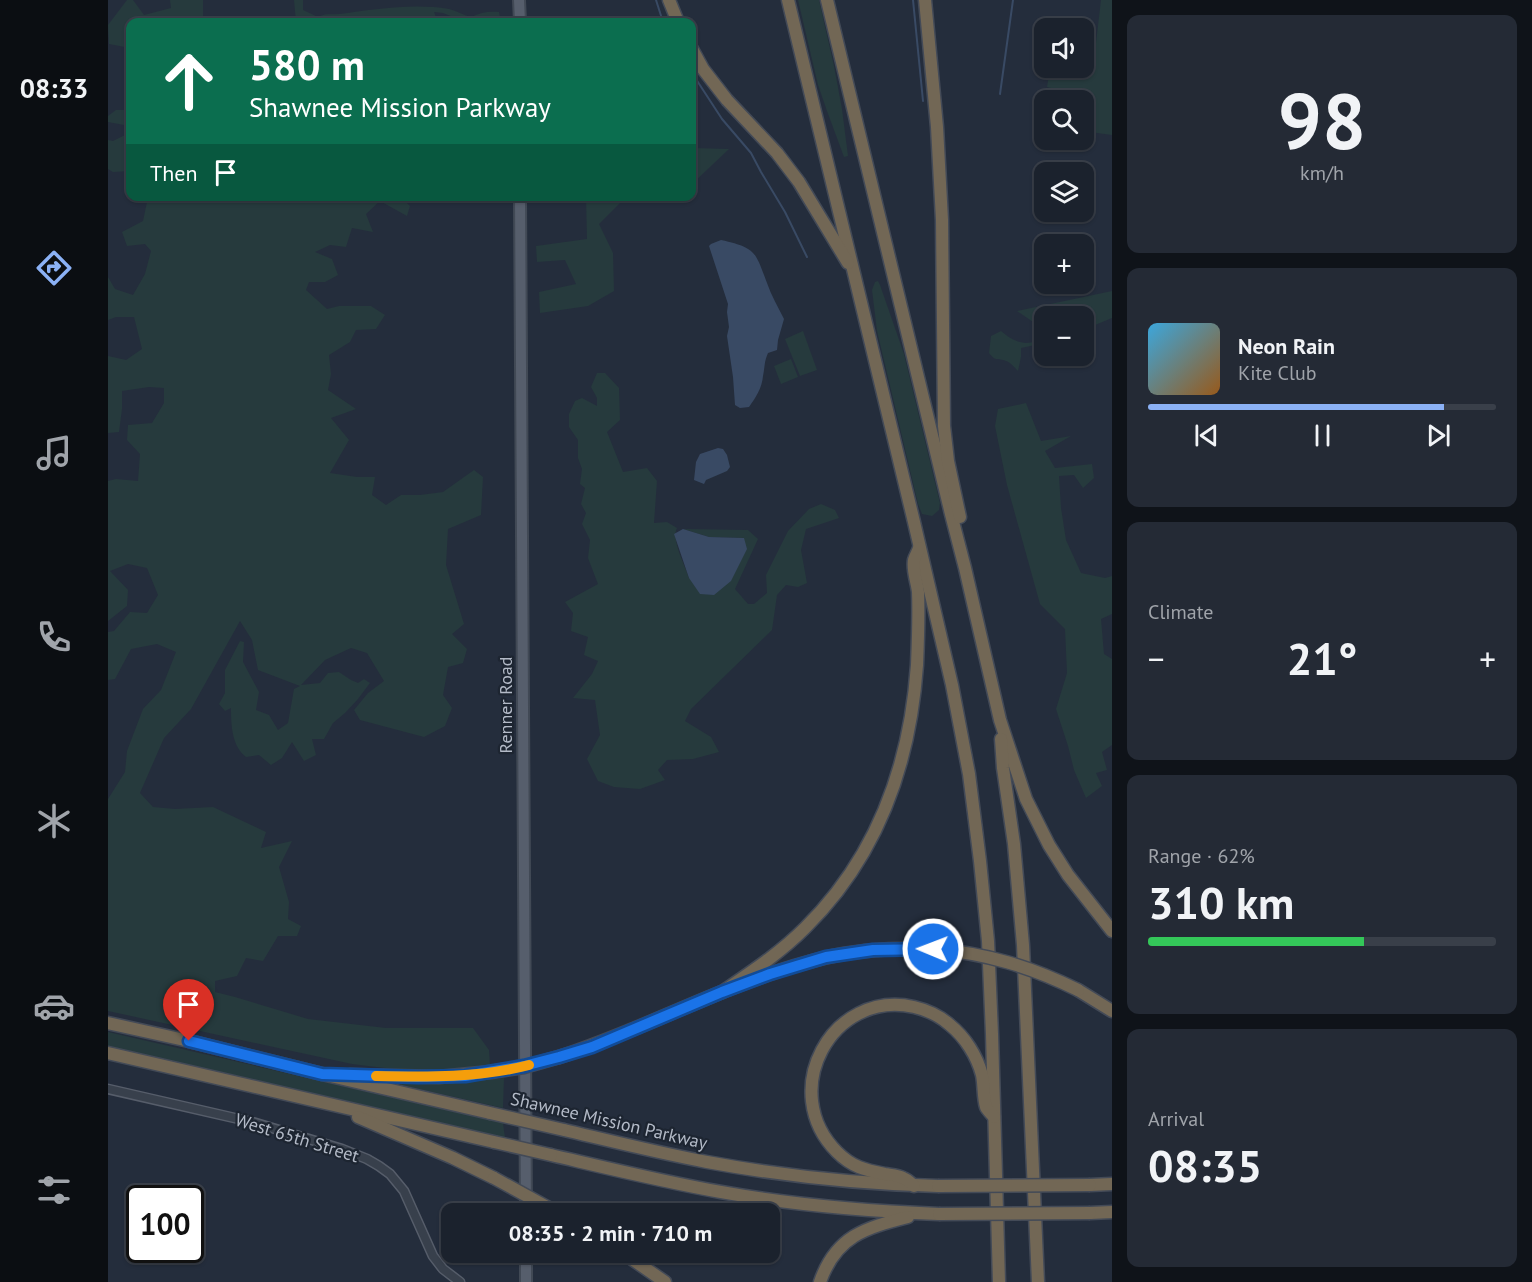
<!DOCTYPE html>
<html lang="en">
<head>
<meta charset="utf-8">
<style>
	:root { --surface:#1b222d; --page:#242a35; --text:#f1f3f6; --muted:#a0a4aa; --line:#393f49; --accent:#8bb1f5 }
	body { margin:0; font-family:"PT Sans",sans-serif; background:var(--page); color:var(--text); height:100vh; display:flex; flex-direction:column; font-size:22px; white-space:nowrap }
	* { box-sizing:border-box; margin:0 }
	p { font-size:20px; color:var(--muted) }
	.icon { flex:none; width:33px; height:33px; fill:none; stroke:currentColor; stroke-width:2; stroke-linecap:round; stroke-linejoin:round }
	.map { position:relative; flex:1; overflow:hidden }
	.panel { display:flex; flex-direction:column; gap:15px; padding:15px; background:#0f1319; width:420px }
	.panel>* { flex:none }
	.hud { position:absolute; left:18px; top:18px; width:570px; height:183px; border-radius:12px; box-shadow:0 2px 4px #0004,0 0 0 2px var(--line); background:#0b6e4f; color:#fff; overflow:hidden }
	.controls { position:absolute; left:926px; top:18px; display:grid; gap:12px }
	.controls a { display:grid; place-items:center; width:60px; height:60px; border-radius:12px; background:var(--surface); box-shadow:0 2px 4px #0004,0 0 0 2px var(--line); font-size:30px }
	.speed { position:absolute; left:18px; top:1185px; display:flex; gap:12px; font-size:30px; font-weight:700; text-align:center }
	.speed>* { display:grid; place-content:center; width:78px; height:78px; border-radius:50%; background:var(--surface); box-shadow:0 2px 4px #0004,0 0 0 2px var(--line); line-height:1 }
	.speed .limit { border:3px solid #111; border-radius:9px; background:#fff; color:#111 }
	.pin { position:absolute; display:grid; place-items:center; width:51px; height:51px; color:#fff; margin:-62px -26px; border-radius:50% 50% 50% 0; rotate:-45deg; box-shadow:0 0 6px #0007 }
	.pin .icon { rotate:45deg }
	.me { position:absolute; width:66px; margin:-33px; rotate:271deg; stroke-linejoin:round; filter:drop-shadow(0 0 4px #0008) }
	.turn { display:flex; align-items:center; gap:21px; height:126px; padding:0 24px; font-size:27px }
	.turn .icon { width:78px; height:78px; stroke-width:2.5 }
	.turn b { display:block; font-size:42px; line-height:51px }
	.then { display:flex; align-items:center; height:57px; padding:0 24px; background:#0003; gap:12px; font-size:22px }
	.big { font-size:45px; font-weight:800; line-height:1.1 }
	.panel .card { flex:1; display:flex; flex-direction:column; justify-content:center; gap:9px; min-width:0; padding:0 21px; border-radius:12px; background:var(--page) }
	.panel .dial { align-items:center; gap:0 }
	.dial b { font-size:78px; line-height:1 }
	.song { display:flex; align-items:center; gap:18px }
	.cover { width:72px; height:72px; border-radius:9px; background:linear-gradient(135deg,hsl(200 70% 55%),hsl(30 70% 35%)) }
	.played { height:6px; border-radius:3px; background:linear-gradient(90deg,var(--accent) 85%,var(--line) 85%) }
	.keys { display:flex; justify-content:space-around; direction:ltr }
	.heat { display:flex; justify-content:space-between; align-items:center; font-size:33px; direction:ltr }
	.charge { height:9px; border-radius:4px; background:linear-gradient(90deg,#34c759 62%,var(--line) 0) }
	.trip { position:absolute; left:333px; top:1203px; width:339px; height:60px; border-radius:12px; background:var(--surface); box-shadow:0 2px 4px #0004,0 0 0 2px var(--line); font-weight:800; line-height:60px; text-align:center }
	main { display:flex; flex:1; min-height:0 }
	.tabs { display:flex; flex-direction:column; width:108px; justify-content:space-around; align-items:center; background:#0b0e12; color:var(--muted) }
	.tabs .icon { width:42px; height:42px }
	.tabs .active { color:var(--accent) }
	.tabs b { font-size:27px; color:var(--text) }
	.map>svg:first-child { display:block }
</style>
</head>
<body>
<main>
<nav class="tabs">
<b>08:33</b>
<svg class="icon active" aria-label="directions" viewBox="0 0 24 24"><path d="M12 3l9 9-9 9-9-9zM9 14v-3h6M13 9l2 2-2 2"/></svg>
<svg class="icon" aria-label="music" viewBox="0 0 24 24"><path d="M9 18V5l10-2v13"/><circle cx="6" cy="18" r="3"/><circle cx="16" cy="16" r="3"/></svg>
<svg class="icon" aria-label="phone" viewBox="0 0 24 24"><path d="M5 4h4l2 5-3 2q2 4 5 5l2-3 5 2v4C11 20 4 13 5 4z"/></svg>
<svg class="icon" aria-label="climate" viewBox="0 0 24 24"><path d="M12 3v18M4 7l16 10M4 17L20 7"/></svg>
<svg class="icon" aria-label="car" viewBox="0 0 24 24"><path d="M5 17H2v-5l4-1 3-4h7l3 4 3 1v5h-3M9 17h6M6 11h13"/><circle cx="7" cy="17" r="2"/><circle cx="17" cy="17" r="2"/></svg>
<svg class="icon" aria-label="filters" viewBox="0 0 24 24"><path d="M4 7h16M4 17h16"/><circle cx="9" cy="7" r="2"/><circle cx="15" cy="17" r="2"/></svg>
</nav>
<div class="map">
<svg width="1004" height="1282" viewBox="0 0 1004 1282">
	<rect width="100%" height="100%" fill="#242d3c"/>
	<g fill="#263a3d">
		<polygon points="19,0 25,0 36,15 63,8 62,0 95,0 95,22 22,22 22,48 1,44 0,25"/>
		<path d="M186,0H195V10L210,17C217,13 224,15 232,14C268,9 306,3 341,9C349,11 355,15 363,17C373,12 381,11 391,12L393,22H352L345,17L335,13L326,12L330,22H188Z"/>
		<polygon points="690,0 711,0 726,66 734,109 740,156 736,157 719,111 710,85"/>
		<polygon points="993,0 1004,0 1004,135 975,131 975,100 944,100 946,89 939,87 942,68 975,68 975,50 987,51"/>
		<polygon points="8,110 22,110 22,171 5,172 0,169 0,140 5,141 19,134 16,125 0,122 0,116"/>
		<polygon points="584,148 621,149 584,184"/>
		<path d="M293,197L302,206L299,216L272,201L258,214L265,232L244,228L238,247L222,245L207,252L224,259L230,275L217,282H201L198,290L219,309L231,306H263L277,315L268,329L248,330L242,342L221,355L223,374L220,390L248,409L223,418L241,440L222,473L249,477H267L264,495L278,505L293,495H312L335,492L366,470L375,477L373,515L340,529L338,565L356,624L344,634L359,649L355,663L340,667L335,695L344,708L337,726L316,737L252,720L246,710L260,693L276,681L259,653L243,648L217,660L193,685L212,683L220,673L231,672L243,680L250,683L256,679L262,683L250,699L237,713L225,723L216,739H204L208,755L196,761L184,742L174,758L163,765L151,755L138,757C124,746 123,726 123,708L117,711L111,704L117,693V670L132,641L136,642L135,662L151,692L148,710L161,715L170,730L180,723L186,689L192,686L150,670L144,640L132,621L83,709L56,738L32,793L45,807L67,809L105,807L158,832L153,848L184,841L171,867L181,902L180,919L193,926L189,936H170L155,961L138,958L129,976L107,981V992L127,997L200,1019L278,1028H365L381,1050L382,1065C360,1068 338,1070 316,1070C292,1070 268,1067 244,1064L0,1011V799L17,772L19,751L35,709L53,690L68,652L49,644L23,649L7,679L0,680V632L6,631L22,612L39,613L50,595L39,568L20,564L2,571L20,590L19,606L0,621V481L8,479L30,481L32,454L19,440L20,425L44,423L56,403V388L41,387L14,391V409L11,432L0,433V356L18,360L34,349L26,317H8L0,320V277L7,289L25,295L37,274L43,251L37,244L19,246L14,232L35,221L40,197Z"/>
		<polygon points="455,197 518,197 491,224 505,253 506,291 480,306 432,313 431,292 468,284 457,260 429,262 428,246 479,239 478,198"/>
		<polygon points="770,281 772,285 796,354 832,503 831,510 824,516 814,514 810,504 769,331 764,290 767,282"/>
		<polygon points="1004,291 1004,318 975,330 975,316 936,316 936,332 934,328 909,311"/>
		<polygon points="695,331 709,370 692,376 677,339"/>
		<path d="M893,331C907,343 919,347 936,338V349L932,344L913,348V357L910,371C907,368 902,362 898,361C889,357 889,363 881,353L883,336Z"/>
		<polygon points="683,359 690,377 673,384 666,366"/>
		<path d="M489,373H497L511,388L512,420L499,432L515,472L539,468L549,481L546,523L559,522L569,528C563,540 577,565 581,578L636,538L601,537L575,529L640,530L650,539L627,589L640,604H646L659,593L658,575L680,531L701,509L713,504L727,510L731,518L698,529L693,550L699,583L690,587L678,585L669,595L664,630L583,709L577,721L603,737L611,752L585,759L559,760L550,770L557,780L532,789L506,787L490,781L479,759L492,735L487,700L465,698L484,674L490,661L476,655L480,637L463,631L465,613L457,602L490,584L480,558L482,540L474,524L478,513L473,504L477,488L472,484L474,469L470,458V440L461,427V414L467,401L474,398L489,406V398L483,387Z"/>
		<polygon points="918,403 933,441 963,436 937,451 947,468 984,464 986,478 975,488 966,475 951,476 953,508 958,540 973,573 997,578 1004,576 1004,614 993,619 996,654 1004,659 1004,745 994,752 999,770 988,773 994,786 978,798 966,770 960,746 948,709 959,673 957,629 932,604 899,485 887,426 890,409"/>
		<polygon points="0,1032 395,1123 397,1138 0,1046"/>
		<polygon points="396,1078 395,1108 293,1085 293,1083 346,1083"/>
	</g>
	<g fill="#394a64">
		<path d="M613,240C649,248 647,252 659,283C663,295 670,307 676,319L670,340L669,350L660,353C656,362 657,366 655,376C654,388 648,397 641,407L632,408L627,405L625,377L619,336L621,327L619,312L620,304L601,246L603,244Z"/>
		<polygon points="610,448 615,449 619,455 622,467 619,471 598,480 596,484 586,480 588,462 592,454"/>
		<polygon points="575,529 601,537 636,538 639,549 623,581 606,595 592,594 581,578 566,534"/>
	</g>
	<g fill="none" stroke-linecap="round" stroke-linejoin="round">
		<g stroke="#394a64" stroke-width="2">
			<polyline points="548,0 555,22"/>
			<polyline points="805,0 815,101"/>
			<polyline points="584,73 614,119 643,153 653,172 677,212 699,257"/>
			<polyline points="892,94 905,0"/>
		</g>
		<defs>
			<polyline id="minor" points="0,1089 144,1122 234,1149 259,1159 271,1166 282,1174 296,1191 325,1256 335,1269 352,1282"/>
			<g id="major">
				<polyline points="411,0 412,22"/>
				<polyline points="412,196 418,1214"/>
				<polyline points="418,1252 418,1282"/>
			</g>
			<g id="highway">
				<polyline points="561,0 570,22"/>
				<polyline points="680,0 806,522 844,685 861,774 872,861 880,941 884,1034 891,1282"/>
				<polyline points="719,0 843,514 857,568 892,720 918,799 941,845 960,875 1004,931"/>
				<polyline points="817,0 829,127 834,220 836,426 840,461 852,517"/>
				<polyline points="584,49 595,69 619,100 669,153 691,182 740,263"/>
				<polyline points="893,739 895,768 906,844 915,945 930,1282"/>
				<polyline points="970,990 1004,1011"/>
				<path d="M614,992C643,972 672,953 697,928C769,857 802,765 809,665C810,641 811,616 810,592C809,582 804,570 806,560C807,556 810,552 811,548"/>
				<polyline points="0,1023 81,1041 214,1074 382,1113"/>
				<polyline points="0,1053 386,1142"/>
				<path d="M451,1057C541,1028 624,980 716,958C752,949 789,948 825,949"/>
				<polyline points="242,1075 331,1077 383,1072"/>
				<polyline points="250,1117 345,1158 386,1178"/>
				<path d="M456,1130C503,1141 551,1153 599,1162C675,1176 753,1184 830,1186"/>
				<path d="M443,1155C499,1168 556,1182 613,1192C685,1205 758,1211 831,1214"/>
				<polyline points="982,1185 1004,1184"/>
				<path d="M806,1186C803,1183 799,1179 795,1178C790,1175 783,1175 777,1174C757,1170 744,1167 729,1152C669,1092 723,989 806,1007C819,1010 832,1016 842,1025C857,1037 869,1056 874,1075C876,1084 875,1098 878,1107C879,1110 884,1114 886,1117"/>
				<polyline points="982,1213 1004,1212"/>
				<polyline points="514,1252 557,1282"/>
				<path d="M712,1282C728,1236 757,1228 800,1217"/>
			</g>
		</defs>
		<use href="#minor" stroke="#565d6a" stroke-width="11"/>
		<use href="#major" stroke="#414955" stroke-width="14"/>
		<use href="#highway" stroke="#434a57" stroke-width="15"/>
		<use href="#minor" stroke="#38404c" stroke-width="8"/>
		<use href="#major" stroke="#565e6c" stroke-width="10"/>
		<use href="#highway" stroke="#726755" stroke-width="12"/>
		<defs>
			<g id="highway-bridge">
				<path d="M825,949C878,953 923,967 970,990"/>
				<polyline points="383,1072 416,1067 451,1057"/>
				<polyline points="382,1113 456,1130"/>
				<polyline points="386,1142 443,1155"/>
				<polyline points="386,1178 450,1213"/>
				<polyline points="830,1186 982,1185"/>
				<polyline points="831,1214 982,1213"/>
			</g>
		</defs>
		<use href="#highway-bridge" stroke="#434a57" stroke-width="15" stroke-linecap="butt"/>
		<use href="#highway-bridge" stroke="#726755" stroke-width="12"/>
	</g>
	<g fill="none" stroke-linecap="round" stroke-linejoin="round">
		<defs>
			<polyline id="route" points="81,1041 214,1074 310,1077 357,1076 416,1066 451,1057 484,1047 614,992 662,974 718,957 765,950 825,949"/>
		</defs>
		<use href="#route" stroke="#114b97" stroke-width="15"/>
		<use href="#route" stroke="#1a73e8" stroke-width="10"/>
		<path stroke="#f59e0b" stroke-width="10" d="M268,1076C320,1077 371,1078 421,1065"/>
	</g>
	<g text-anchor="middle" stroke-width="4.5" stroke-linejoin="round" paint-order="stroke">
		<g font-size="18" fill="#b3bac7" stroke="#1d2531">
			<text transform="translate(398 705) rotate(-90)" y="6">Renner Road</text>
			<text transform="translate(501 1121) rotate(13)" y="6">Shawnee Mission Parkway</text>
			<text transform="translate(189 1138) rotate(17)" y="6">West 65th Street</text>
		</g>
	</g>
</svg>
<div class="controls">
<a><svg class="icon" aria-label="sound" viewBox="0 0 24 24"><path d="M4 9h4l5-4v14l-5-4H4zM17 9q2 3 0 6"/></svg></a>
<a><svg class="icon" aria-label="search" viewBox="0 0 24 24"><circle cx="10" cy="10" r="6"/><path d="M15 15l6 6"/></svg></a>
<a><svg class="icon" aria-label="layers" viewBox="0 0 24 24"><path d="M12 4l9 5-9 5-9-5zM3 14l9 5 9-5"/></svg></a>
<a>+</a>
<a>−</a>
</div>
<div class="speed"><div class="limit">100</div></div>
<div class="pin" style="left:81px;top:1041px;background:#d93025"><svg class="icon" aria-label="arrive" viewBox="0 0 24 24"><path d="M6 21V4h12l-3 4 3 4H6"/></svg></div>
<svg class="me" style="left:825px;top:949px" viewBox="-20 -20 40 40"><circle r="17" fill="#1a73e8" stroke="#fff" stroke-width="3"/><path d="M0-11L8 9 0 5-8 9z" fill="#fff"/></svg>
<div class="trip">08:35 · 2 min · 710 m</div>
<div class="hud">
<div class="turn"><svg class="icon" aria-label="ahead" viewBox="0 0 24 24"><path d="M12 20V5M6 11l6-6 6 6"/></svg><div><b>580 m</b>Shawnee Mission Parkway</div></div>
<div class="then">Then<svg class="icon" aria-label="arrive" viewBox="0 0 24 24"><path d="M6 21V4h12l-3 4 3 4H6"/></svg></div>
</div>
</div>
<section class="panel">
<div class="card dial"><b>98</b><p>km/h</p></div>
<div class="card">
<div class="song"><i class="cover"></i><div><b>Neon Rain</b><p>Kite Club</p></div></div>
<div class="played"></div>
<div class="keys"><svg class="icon" aria-label="previous" viewBox="0 0 24 24"><path d="M18 5L8 12l10 7zM5 5v14"/></svg><svg class="icon" aria-label="pause" viewBox="0 0 24 24"><path d="M8 5v14M16 5v14"/></svg><svg class="icon" aria-label="next" viewBox="0 0 24 24"><path d="M6 5l10 7-10 7zM19 5v14"/></svg></div>
</div>
<div class="card"><p>Climate</p>
<div class="heat"><a>−</a><b class="big">21°</b><a>+</a></div>
</div>
<div class="card"><p>Range · 62%</p><b class="big">310 km</b><div class="charge"></div></div>
<div class="card"><p>Arrival</p><b class="big">08:35</b></div>
</section>
</main>
</body>
</html>
